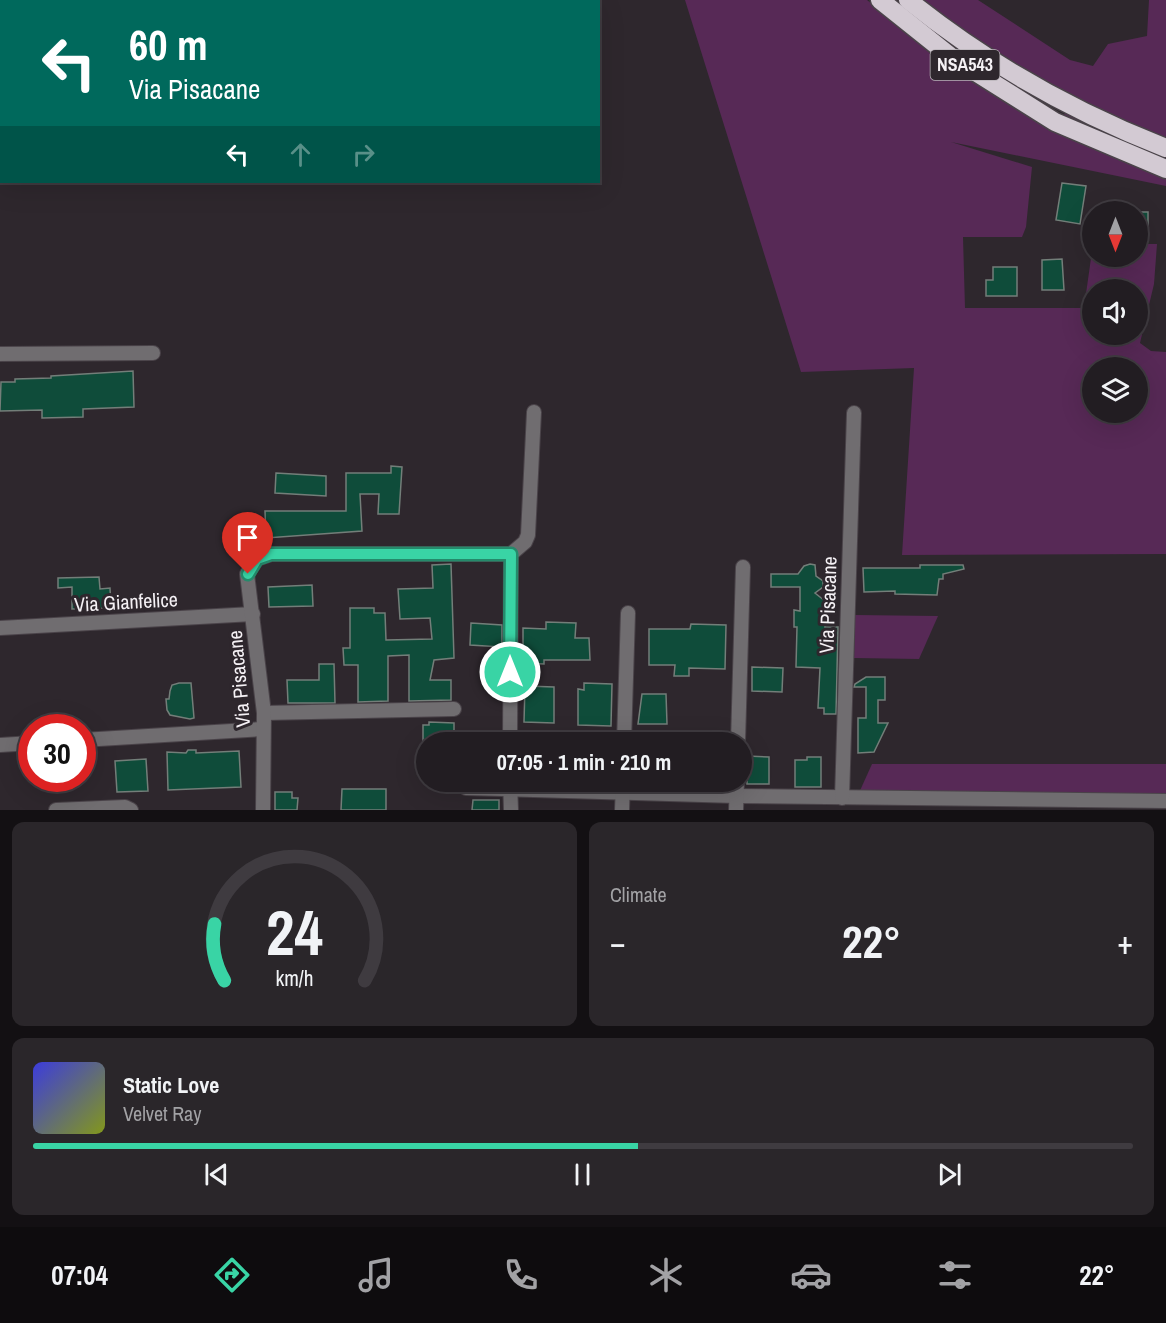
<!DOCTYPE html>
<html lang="en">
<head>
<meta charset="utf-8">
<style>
	:root { --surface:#221d22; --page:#2a262a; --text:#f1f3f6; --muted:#a2a2a5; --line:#3f3b40; --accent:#39d4a5 }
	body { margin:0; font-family:"Archivo Narrow",sans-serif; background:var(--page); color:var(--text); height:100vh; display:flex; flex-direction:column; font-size:22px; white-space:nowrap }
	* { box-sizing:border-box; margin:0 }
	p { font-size:20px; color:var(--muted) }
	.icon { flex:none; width:33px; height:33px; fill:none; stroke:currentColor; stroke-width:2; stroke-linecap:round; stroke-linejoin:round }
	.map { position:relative; height:810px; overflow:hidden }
	.side { display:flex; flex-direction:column; gap:12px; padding:12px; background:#131013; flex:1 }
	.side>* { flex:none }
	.banner { position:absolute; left:0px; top:0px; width:600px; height:183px; box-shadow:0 6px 24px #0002,0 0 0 2px var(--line); background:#00695c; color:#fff; overflow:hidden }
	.needle { width:39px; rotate:180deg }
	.tools { position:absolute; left:1082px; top:201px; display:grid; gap:12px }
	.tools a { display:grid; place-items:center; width:66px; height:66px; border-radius:50%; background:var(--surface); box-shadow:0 6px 24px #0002,0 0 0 2px var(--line); font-size:30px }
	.speed { position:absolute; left:18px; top:714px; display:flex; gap:12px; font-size:30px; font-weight:700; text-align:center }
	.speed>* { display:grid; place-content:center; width:78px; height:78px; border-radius:50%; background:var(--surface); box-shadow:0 6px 24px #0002,0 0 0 2px var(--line); line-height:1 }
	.speed .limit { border:9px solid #d22; background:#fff; color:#111 }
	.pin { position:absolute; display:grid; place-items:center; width:51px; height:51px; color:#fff; margin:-62px -26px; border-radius:50% 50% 50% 0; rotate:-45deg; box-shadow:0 0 6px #0007 }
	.pin .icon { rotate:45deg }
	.me { position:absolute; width:66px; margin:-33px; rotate:0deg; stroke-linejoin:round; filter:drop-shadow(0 0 4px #0008) }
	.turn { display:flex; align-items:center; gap:21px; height:126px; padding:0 30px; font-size:27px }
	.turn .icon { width:78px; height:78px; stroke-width:2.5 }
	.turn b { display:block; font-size:42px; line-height:51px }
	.lanes { display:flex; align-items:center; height:57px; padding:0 30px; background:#0003; justify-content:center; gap:30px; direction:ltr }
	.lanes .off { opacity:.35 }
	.big { font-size:45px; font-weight:700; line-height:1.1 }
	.side .tile { flex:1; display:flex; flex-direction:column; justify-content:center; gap:9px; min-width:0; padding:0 21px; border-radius:12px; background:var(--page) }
	.side .dial { align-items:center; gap:0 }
	.dial svg { height:156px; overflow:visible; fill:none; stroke:var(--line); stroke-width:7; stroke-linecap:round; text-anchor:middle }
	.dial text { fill:var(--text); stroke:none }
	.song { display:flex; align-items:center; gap:18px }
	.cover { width:72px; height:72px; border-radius:9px; background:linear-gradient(135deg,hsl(240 70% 55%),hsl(70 70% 35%)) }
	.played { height:6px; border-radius:3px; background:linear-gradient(90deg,var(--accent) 55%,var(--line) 55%) }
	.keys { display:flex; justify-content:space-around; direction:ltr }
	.heat { display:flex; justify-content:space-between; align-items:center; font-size:33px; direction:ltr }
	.side .tiles { flex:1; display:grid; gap:12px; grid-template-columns:1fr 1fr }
	.tile:last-child { grid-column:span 2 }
	.trip { position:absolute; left:416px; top:732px; width:336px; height:60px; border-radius:30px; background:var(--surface); box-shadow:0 6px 24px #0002,0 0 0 2px var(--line); font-weight:700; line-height:60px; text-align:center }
	.menu { display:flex; height:96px; justify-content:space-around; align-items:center; background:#0e0c0e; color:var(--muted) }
	.menu .icon { width:42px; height:42px }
	.menu .on { color:var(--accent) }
	.menu b { font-size:27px; color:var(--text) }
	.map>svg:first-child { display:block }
</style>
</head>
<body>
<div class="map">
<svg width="1166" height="810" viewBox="0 0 1166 810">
	<rect width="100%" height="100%" fill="#2e272d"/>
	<g fill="#572956" fill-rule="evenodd">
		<path d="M685,0H867L941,60L1055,132L1072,100L996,54L922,0H978L1070,60L1093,66L1108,44L1147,36L1149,0H1166V186L951,142L1032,167L1026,227L1022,237H963L965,308H1084L1092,251V256H1137V244H1157L1154,284L1140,343L1151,351L1166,352V554L902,555L914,368L801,372ZM1092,290H1137V334H1092ZM1092,368H1137V412H1092Z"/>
		<polygon points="855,615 938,616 919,659 854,658"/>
		<polygon points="872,764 1166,764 1166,794 858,795"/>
	</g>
	<g fill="#0f4c3a" stroke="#737e79" stroke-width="1.5">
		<polygon points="1062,183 1086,186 1080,224 1056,220"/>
		<rect x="1137" y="212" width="11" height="24"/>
		<polygon points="1062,259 1064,290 1042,290 1042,260"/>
		<polygon points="993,267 1017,267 1017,296 986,296 986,280 993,280"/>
		<polygon points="133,371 134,407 83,409 83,417 42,418 42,410 0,411 1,382 15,382 15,379 51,378 51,376"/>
		<polygon points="391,466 402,467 399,514 378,514 379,494 360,494 362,531 266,538 265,511 346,511 346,473 391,473"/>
		<polygon points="276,473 326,476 326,496 275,493"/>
		<polygon points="451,564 454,658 434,660 430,680 451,680 451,700 409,701 409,655 388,656 388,701 358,702 358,665 344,665 343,648 350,648 350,608 374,608 374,613 385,613 386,640 432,639 430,618 400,619 398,589 433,588 432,565"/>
		<polygon points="810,564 815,565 816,576 823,581 823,587 815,593 825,601 825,627 838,627 836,714 824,714 824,708 818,708 820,668 796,667 797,627 794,627 794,610 800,611 800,587 771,587 771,574 798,574 804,566"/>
		<polygon points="920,565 963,565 964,569 943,574 943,579 939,579 937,595 895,594 895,591 864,592 863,568 920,568"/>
		<polygon points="99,577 100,589 110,588 111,608 72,609 72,587 58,588 58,578"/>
		<polygon points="312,585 313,606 269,607 268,587"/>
		<polygon points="546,622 576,623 575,638 589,638 590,660 544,660 544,664 523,663 523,628 546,629"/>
		<polygon points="471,623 502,625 502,647 470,645"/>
		<polygon points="691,624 726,625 725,669 689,668 689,676 674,676 675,665 649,665 649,629 690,629"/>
		<polygon points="319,664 334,664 335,703 288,703 287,680 319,680"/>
		<polygon points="752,667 783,668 782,692 752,691"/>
		<polygon points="866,677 885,677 885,700 878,700 878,723 888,723 874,752 858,753 858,718 866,718 866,687 854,687 855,684"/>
		<polygon points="179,683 191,683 194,718 190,719 170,715 167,710 166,699 169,699 170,691 172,685"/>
		<polygon points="584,683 612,684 611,726 578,725 578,689 584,690"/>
		<polygon points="525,686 554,687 554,723 524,722"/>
		<polygon points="642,694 666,694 667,724 638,724"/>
		<polygon points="429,722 454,723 454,742 423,742 423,725 429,725"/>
		<polygon points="188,750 196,750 196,753 239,751 241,787 168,790 167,752 186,753"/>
		<polygon points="747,756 769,757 769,784 747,784"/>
		<polygon points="807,757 821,757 821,787 795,787 795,760 807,760"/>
		<polygon points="146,759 148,791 117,792 115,761"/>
		<polygon points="342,789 386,789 386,810 341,810"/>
		<polygon points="275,792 292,792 292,798 298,798 297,810 275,810"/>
		<polygon points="473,800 499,800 499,810 472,810"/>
	</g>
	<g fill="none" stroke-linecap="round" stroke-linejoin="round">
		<defs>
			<g id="minor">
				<polyline points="0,354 153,353"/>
				<polyline points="511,554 525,542 528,535 534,412"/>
				<polyline points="0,628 253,614"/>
				<polyline points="264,713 454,709"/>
				<polyline points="82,740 263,729"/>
				<polyline points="624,742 628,613"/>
				<polyline points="738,742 743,567"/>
				<polyline points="0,745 32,743"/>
				<polyline points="510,782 511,810"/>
				<polyline points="466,788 736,796 1166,801"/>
				<polyline points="842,798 854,413"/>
				<polyline points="56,810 125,807 131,810"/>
				<polyline points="263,810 264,713 247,574 257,559 271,554 511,554 510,742"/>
				<polyline points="622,810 623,782"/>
				<polyline points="736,810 737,782"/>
			</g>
			<g id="highway">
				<polyline points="880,0 950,56 1055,122 1166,169"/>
				<path d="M908,0C985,62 1074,112 1166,148"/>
			</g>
		</defs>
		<use href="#minor" stroke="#4a4349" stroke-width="16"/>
		<use href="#highway" stroke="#4a4349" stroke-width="21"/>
		<use href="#minor" stroke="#706d70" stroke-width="14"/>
		<use href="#highway" stroke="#d3cad3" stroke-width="18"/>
	</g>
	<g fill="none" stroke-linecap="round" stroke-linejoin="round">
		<defs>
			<polyline id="route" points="248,574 257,559 271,554 511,554 510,672"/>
		</defs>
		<use href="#route" stroke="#258a6b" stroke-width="15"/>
		<use href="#route" stroke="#39d4a5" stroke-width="10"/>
	</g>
	<g text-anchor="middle" stroke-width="6" stroke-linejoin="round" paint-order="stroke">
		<rect fill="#2e272d" stroke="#b9b4b9" stroke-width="1.5" x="930.5" y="50" width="69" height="30" rx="4.5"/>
		<g font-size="18" font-weight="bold" fill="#f5f1f5">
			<text x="965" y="71">NSA543</text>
		</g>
		<g font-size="20" fill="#f5f1f5" stroke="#2e272d">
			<text transform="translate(126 602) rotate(-3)" y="7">Via Gianfelice</text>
			<text transform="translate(828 605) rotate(-88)" y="7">Via Pisacane</text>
			<text transform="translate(239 679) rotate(-95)" y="7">Via Pisacane</text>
		</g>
	</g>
</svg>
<div class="tools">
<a><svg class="needle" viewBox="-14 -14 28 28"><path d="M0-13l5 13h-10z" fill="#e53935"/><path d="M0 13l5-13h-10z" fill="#a2a2a5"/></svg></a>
<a><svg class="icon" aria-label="sound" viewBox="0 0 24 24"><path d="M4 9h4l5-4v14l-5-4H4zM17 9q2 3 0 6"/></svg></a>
<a><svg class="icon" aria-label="layers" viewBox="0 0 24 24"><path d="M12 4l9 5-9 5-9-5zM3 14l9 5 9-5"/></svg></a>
</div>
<div class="speed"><div class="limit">30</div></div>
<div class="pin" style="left:248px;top:574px;background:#d93025"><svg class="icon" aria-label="arrive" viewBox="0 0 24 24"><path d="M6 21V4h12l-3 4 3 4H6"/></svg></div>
<svg class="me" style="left:510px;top:672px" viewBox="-20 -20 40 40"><circle r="17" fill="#39d4a5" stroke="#fff" stroke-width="3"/><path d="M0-11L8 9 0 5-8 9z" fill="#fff"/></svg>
<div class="trip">07:05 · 1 min · 210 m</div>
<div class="banner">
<div class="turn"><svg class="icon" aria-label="left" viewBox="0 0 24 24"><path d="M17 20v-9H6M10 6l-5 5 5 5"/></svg><div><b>60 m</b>Via Pisacane</div></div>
<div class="lanes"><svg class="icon" aria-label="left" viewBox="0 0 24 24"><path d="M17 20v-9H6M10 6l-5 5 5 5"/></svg><svg class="icon off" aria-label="ahead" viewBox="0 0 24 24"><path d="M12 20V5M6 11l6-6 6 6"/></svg><svg class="icon off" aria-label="right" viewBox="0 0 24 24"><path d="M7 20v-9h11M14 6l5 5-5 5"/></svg></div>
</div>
</div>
<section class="side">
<div class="tiles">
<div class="tile dial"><svg viewBox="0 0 100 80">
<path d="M14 69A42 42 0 1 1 86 69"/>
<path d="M14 69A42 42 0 0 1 9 40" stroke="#39d4a5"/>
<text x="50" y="56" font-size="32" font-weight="700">24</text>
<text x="50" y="72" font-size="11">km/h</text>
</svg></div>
<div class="tile"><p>Climate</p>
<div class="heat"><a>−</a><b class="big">22°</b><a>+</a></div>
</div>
<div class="tile">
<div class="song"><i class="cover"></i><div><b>Static Love</b><p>Velvet Ray</p></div></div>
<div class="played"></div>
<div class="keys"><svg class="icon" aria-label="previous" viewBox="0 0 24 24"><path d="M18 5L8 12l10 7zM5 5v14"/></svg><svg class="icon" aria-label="pause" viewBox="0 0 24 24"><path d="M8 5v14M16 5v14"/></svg><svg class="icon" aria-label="next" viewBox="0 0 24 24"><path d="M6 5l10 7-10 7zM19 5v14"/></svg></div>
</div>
</div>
</section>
<nav class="menu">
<b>07:04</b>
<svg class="icon on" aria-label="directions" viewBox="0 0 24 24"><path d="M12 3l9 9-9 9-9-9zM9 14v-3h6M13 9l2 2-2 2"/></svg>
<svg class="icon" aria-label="music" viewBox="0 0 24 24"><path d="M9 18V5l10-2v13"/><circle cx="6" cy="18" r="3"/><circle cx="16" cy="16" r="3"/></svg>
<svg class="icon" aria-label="phone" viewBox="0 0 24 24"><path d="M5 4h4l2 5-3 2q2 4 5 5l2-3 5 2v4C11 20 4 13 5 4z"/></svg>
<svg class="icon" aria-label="climate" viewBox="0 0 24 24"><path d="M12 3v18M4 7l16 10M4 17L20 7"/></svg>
<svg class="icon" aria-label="car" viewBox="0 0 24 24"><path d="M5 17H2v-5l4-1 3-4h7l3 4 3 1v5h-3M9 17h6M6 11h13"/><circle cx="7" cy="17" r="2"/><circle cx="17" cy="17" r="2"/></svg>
<svg class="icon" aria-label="filters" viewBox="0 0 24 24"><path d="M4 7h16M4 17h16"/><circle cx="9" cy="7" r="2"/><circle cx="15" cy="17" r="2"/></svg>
<b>22°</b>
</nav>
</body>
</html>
